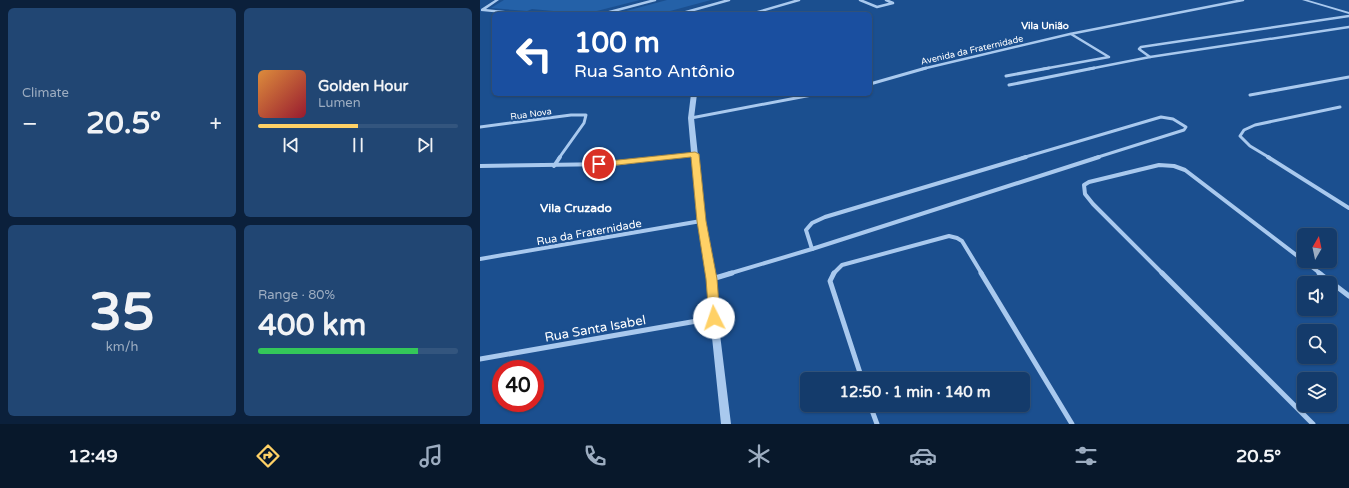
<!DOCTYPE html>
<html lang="en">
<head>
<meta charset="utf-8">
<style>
	:root { --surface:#143b6b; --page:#214673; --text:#f1f3f6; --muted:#9dadc1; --line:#33557e; --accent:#ffd166 }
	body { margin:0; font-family:"Varela Round",sans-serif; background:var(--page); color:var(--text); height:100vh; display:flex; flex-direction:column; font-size:15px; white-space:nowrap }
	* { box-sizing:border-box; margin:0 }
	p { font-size:13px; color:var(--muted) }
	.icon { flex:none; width:22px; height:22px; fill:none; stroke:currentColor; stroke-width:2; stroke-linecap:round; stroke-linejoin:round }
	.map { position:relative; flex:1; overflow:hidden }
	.sheet { display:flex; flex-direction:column; gap:8px; padding:8px; background:#0b203b; width:480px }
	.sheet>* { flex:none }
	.guide { position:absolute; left:12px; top:12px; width:380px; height:84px; border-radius:6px; box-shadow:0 1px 3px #0004,0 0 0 1px var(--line); background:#1a4fa0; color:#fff; overflow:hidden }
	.needle { width:26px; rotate:9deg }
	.controls { position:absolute; left:817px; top:228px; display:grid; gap:8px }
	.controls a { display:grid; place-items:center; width:40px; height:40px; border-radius:6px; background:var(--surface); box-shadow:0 1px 3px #0004,0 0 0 1px var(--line); font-size:20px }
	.speed { position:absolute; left:12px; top:360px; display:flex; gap:8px; font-size:20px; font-weight:700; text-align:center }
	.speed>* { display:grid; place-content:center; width:52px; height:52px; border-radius:50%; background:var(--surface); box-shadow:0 1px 3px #0004,0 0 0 1px var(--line); line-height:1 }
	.speed .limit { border:6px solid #d22; background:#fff; color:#111 }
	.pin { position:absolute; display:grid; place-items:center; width:34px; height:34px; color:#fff; margin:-17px; border:2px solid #fff; border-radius:50%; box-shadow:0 1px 4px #0007 }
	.me { position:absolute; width:44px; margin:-22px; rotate:356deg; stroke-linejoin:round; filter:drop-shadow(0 0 3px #0008) }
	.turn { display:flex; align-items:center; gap:14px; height:84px; padding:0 16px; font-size:18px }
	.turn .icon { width:52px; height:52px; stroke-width:2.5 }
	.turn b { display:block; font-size:28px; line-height:34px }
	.big { font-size:30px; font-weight:700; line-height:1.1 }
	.sheet .tile { flex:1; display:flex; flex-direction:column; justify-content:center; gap:6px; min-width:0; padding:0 14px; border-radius:6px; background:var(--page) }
	.sheet .dial { align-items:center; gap:0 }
	.dial b { font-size:52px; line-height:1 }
	.song { display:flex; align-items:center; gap:12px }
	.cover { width:48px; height:48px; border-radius:6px; background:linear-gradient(135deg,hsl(30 70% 55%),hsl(350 70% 35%)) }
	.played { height:4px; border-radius:2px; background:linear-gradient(90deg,var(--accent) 50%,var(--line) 50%) }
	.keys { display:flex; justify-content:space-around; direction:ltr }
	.heat { display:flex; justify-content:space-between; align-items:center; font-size:22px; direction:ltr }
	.charge { height:6px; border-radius:3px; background:linear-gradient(90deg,#34c759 80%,var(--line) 0) }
	.sheet .tiles { flex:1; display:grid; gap:8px; grid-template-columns:repeat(2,1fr) }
	.trip { position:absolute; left:320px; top:372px; width:230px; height:40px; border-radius:6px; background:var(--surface); box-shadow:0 1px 3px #0004,0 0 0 1px var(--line); font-weight:700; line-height:40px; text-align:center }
	.dock { display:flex; height:64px; justify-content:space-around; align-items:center; background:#08182b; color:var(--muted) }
	.dock .icon { width:28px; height:28px }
	.dock .on { color:var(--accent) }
	.dock b { font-size:18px; color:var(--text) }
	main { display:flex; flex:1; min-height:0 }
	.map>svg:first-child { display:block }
</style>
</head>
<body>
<main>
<section class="sheet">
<div class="tiles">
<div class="tile"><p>Climate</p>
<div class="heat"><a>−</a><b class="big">20.5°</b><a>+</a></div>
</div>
<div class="tile">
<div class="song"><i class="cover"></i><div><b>Golden Hour</b><p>Lumen</p></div></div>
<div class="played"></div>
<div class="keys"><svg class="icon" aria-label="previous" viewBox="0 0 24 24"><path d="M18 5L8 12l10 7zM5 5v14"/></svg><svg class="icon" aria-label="pause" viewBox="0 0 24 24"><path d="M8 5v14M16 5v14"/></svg><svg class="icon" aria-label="next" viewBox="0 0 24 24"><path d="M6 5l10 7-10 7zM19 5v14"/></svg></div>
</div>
<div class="tile dial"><b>35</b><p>km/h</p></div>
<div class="tile"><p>Range · 80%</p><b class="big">400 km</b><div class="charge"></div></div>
</div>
</section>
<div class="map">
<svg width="869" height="424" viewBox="0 0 869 424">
	<rect width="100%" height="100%" fill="#1b4f8f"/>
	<g fill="#2461a8">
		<polygon points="24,0 160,0 105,14 52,9 47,11 11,8"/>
		<polygon points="187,0 231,0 179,14 135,14"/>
	</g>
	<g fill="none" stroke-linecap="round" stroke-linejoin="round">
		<g stroke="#a9c9ee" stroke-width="2.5">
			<polyline points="380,0 397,7 413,3 406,0"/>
			<polyline points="122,14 175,0"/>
			<polyline points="199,14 249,0"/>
			<polyline points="271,14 319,0"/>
			<polyline points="670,57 659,49 661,47 869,16"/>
			<polyline points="442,69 590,34 763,0"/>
			<polyline points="563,69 629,57 591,34"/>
			<polyline points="609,69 670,57 869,27"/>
		</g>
		<g stroke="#a9c9ee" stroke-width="3">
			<polyline points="526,76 569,68"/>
			<polyline points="390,84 446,68"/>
			<polyline points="529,85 614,68"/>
			<polyline points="770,95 869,77"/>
			<polyline points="211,118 337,94"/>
			<polyline points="0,127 91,115 106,115 104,123 79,158"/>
			<polyline points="179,158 215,154"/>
			<polyline points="542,158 681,117 693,119 706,127 704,130 615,158"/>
			<polyline points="790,158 770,146 760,136 764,130 775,125 860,107"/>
		</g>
		<g stroke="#a9c9ee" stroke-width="4">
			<polyline points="788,157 869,208"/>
			<polyline points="0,166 132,164 187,157"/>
			<polyline points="74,166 80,157"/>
			<polyline points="332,249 326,230 332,223 345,217 546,157"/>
			<polyline points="332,249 619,157"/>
			<polyline points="0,259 221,221"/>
			<polyline points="248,274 332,249"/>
			<polyline points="353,274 362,265 469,236 477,238 482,241 502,274"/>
			<polyline points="683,274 613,204 605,194 604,185 609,182 679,165 694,166 705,170 841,274"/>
		</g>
		<g stroke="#a9c9ee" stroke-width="5">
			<polyline points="354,273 350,281 382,379"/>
			<polyline points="501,273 592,424"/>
			<polyline points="682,273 833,424"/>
			<polyline points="839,273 869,296"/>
			<polyline points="232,279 252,273"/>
			<polyline points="0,359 234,318"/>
			<polyline points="390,405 397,424"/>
		</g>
		<g fill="#a9c9ee" fill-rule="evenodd">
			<polygon points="15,0 19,0 6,9 45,13 47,14 33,14 1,11 1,9"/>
			<polygon points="822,0 828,0 869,12 869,14"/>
			<polygon points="211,94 217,94 214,118 225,221 236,279 238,318 251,424 241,424 230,318 228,279 217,221 208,118"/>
		</g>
	</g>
	<polygon fill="#ffd166" stroke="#a68842" points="215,152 219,154 226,221 237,279 240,318 238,322 234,323 230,322 229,318 226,279 217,221 211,157 119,167 115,164 119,162"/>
	<g text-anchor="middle" stroke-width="4" stroke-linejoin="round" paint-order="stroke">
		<g font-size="9" fill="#fff" stroke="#1b4f8f">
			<text transform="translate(492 50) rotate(-13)" y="3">Avenida da Fraternidade</text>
			<text transform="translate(51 114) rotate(-8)" y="3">Rua Nova</text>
		</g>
		<g font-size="10" font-weight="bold" fill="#fff" stroke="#1b4f8f">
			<text x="565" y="29">Vila União</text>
		</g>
		<g font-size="11" fill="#fff" stroke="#1b4f8f">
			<text transform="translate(109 232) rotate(-10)" y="4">Rua da Fraternidade</text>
		</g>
		<g font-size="12" font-weight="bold" fill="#fff" stroke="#1b4f8f">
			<text x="96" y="212">Vila Cruzado</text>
		</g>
		<g font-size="13" fill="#fff" stroke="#1b4f8f">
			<text transform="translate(115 328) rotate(-10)" y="5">Rua Santa Isabel</text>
		</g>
	</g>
</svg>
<div class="controls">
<a><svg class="needle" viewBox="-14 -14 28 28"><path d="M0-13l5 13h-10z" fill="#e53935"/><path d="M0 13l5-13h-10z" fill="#9dadc1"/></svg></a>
<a><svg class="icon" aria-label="sound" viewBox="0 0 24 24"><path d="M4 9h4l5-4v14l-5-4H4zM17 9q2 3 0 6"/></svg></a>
<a><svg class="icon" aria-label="search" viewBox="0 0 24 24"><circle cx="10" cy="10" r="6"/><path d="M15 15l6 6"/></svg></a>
<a><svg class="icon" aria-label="layers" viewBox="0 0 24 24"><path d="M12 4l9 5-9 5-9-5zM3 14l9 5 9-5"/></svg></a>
</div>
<div class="speed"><div class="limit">40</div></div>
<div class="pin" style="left:119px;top:164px;background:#d93025"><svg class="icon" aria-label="arrive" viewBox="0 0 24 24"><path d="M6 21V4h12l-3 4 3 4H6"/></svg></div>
<svg class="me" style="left:234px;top:318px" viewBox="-20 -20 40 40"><circle r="19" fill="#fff"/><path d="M0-13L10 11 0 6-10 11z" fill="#ffd166"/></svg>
<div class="trip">12:50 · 1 min · 140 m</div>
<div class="guide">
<div class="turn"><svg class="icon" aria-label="left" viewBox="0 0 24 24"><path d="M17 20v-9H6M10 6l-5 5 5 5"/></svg><div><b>100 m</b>Rua Santo Antônio</div></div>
</div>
</div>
</main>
<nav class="dock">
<b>12:49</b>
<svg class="icon on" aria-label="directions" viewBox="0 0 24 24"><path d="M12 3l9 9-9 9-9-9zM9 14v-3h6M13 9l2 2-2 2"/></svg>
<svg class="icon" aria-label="music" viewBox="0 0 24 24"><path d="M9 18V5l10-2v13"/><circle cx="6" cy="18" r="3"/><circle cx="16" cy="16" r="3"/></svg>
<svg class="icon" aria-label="phone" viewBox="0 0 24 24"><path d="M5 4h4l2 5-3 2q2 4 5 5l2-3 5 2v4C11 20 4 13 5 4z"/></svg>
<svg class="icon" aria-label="climate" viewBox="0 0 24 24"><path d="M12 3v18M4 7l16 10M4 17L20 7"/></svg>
<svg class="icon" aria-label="car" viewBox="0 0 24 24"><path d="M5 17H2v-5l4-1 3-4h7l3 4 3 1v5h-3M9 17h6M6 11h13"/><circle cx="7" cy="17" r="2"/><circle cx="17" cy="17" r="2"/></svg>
<svg class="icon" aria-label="filters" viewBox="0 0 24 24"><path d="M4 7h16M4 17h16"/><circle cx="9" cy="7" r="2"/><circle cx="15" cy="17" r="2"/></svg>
<b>20.5°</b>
</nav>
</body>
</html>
